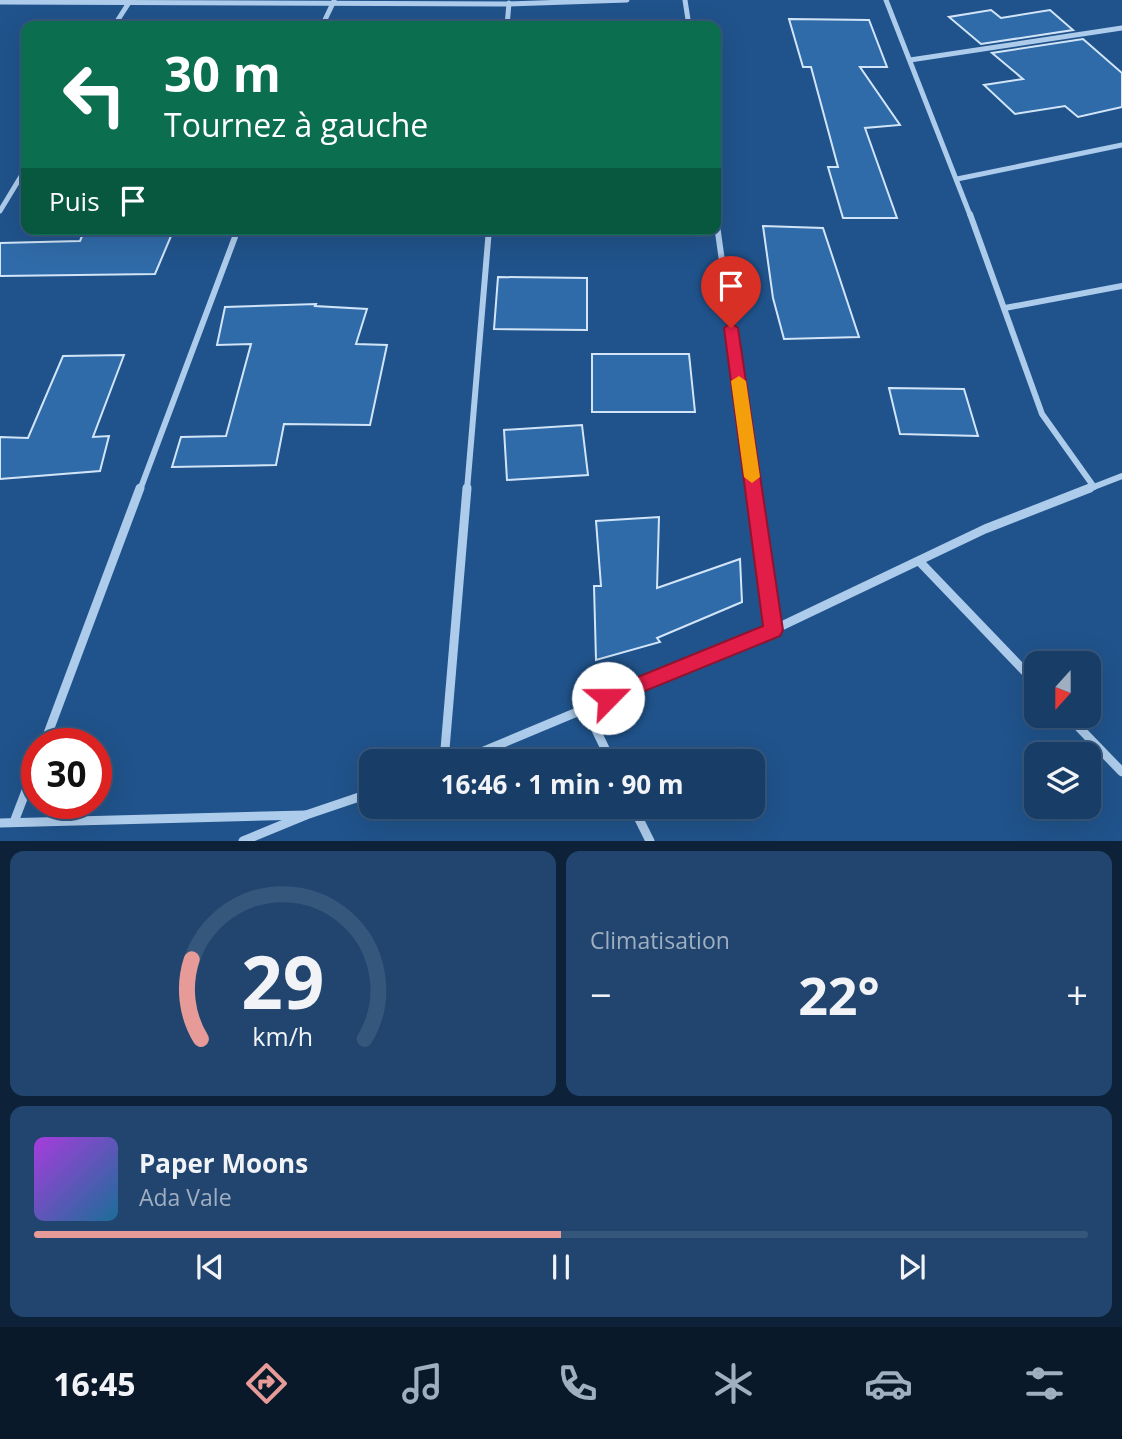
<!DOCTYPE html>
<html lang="fr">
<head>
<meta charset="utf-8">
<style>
	:root { --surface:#183e68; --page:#21456e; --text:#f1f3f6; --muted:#9faec0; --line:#36577c; --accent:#e69b98 }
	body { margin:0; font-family:"Open Sans",sans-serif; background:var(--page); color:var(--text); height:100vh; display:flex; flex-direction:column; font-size:26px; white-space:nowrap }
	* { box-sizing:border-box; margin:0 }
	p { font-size:23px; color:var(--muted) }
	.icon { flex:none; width:38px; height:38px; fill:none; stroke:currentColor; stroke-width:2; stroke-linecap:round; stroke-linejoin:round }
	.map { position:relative; height:841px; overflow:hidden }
	.side { display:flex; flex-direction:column; gap:10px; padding:10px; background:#0d2239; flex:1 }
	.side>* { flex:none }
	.guide { position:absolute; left:21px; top:21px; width:700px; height:214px; border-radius:14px; box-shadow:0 7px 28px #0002,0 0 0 2px var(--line); background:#0b6e4f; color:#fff; overflow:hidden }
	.needle { width:46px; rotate:201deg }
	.buttons { position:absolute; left:1024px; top:651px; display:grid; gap:14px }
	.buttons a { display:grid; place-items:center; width:77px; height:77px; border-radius:14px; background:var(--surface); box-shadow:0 7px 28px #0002,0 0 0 2px var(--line); font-size:35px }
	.speed { position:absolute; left:21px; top:728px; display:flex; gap:14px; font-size:35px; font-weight:700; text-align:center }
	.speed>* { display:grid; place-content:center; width:91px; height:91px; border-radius:50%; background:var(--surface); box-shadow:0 7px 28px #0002,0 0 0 2px var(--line); line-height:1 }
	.speed .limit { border:10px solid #d22; background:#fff; color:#111 }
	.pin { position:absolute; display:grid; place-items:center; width:60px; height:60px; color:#fff; margin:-72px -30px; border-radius:50% 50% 50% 0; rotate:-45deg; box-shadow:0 0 7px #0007 }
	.pin .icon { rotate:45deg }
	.me { position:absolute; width:77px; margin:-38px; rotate:67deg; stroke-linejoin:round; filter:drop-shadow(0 0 5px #0008) }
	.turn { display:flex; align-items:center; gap:24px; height:147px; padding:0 28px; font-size:32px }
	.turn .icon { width:91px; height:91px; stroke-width:2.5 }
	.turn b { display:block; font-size:49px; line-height:60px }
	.then { display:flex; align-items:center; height:66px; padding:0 28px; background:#0003; gap:14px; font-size:26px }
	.big { font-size:52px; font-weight:700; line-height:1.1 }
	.side .tile { flex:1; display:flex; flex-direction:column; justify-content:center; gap:10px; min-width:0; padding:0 24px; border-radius:14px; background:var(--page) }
	.side .dial { align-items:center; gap:0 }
	.dial svg { height:182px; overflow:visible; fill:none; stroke:var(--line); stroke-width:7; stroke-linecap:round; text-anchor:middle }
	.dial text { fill:var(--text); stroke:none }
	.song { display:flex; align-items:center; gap:21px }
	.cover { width:84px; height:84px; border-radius:10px; background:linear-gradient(135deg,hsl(280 70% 55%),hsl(200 70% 35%)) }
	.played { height:7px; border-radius:4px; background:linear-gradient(90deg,var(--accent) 50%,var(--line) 50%) }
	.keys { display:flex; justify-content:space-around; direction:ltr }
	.heat { display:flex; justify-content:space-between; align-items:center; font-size:38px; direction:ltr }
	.side .tiles { flex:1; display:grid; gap:10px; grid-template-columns:1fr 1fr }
	.tile:last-child { grid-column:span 2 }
	.trip { position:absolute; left:359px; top:749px; width:406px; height:70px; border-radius:14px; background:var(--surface); box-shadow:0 7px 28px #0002,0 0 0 2px var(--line); font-weight:700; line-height:70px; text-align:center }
	.dock { display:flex; height:112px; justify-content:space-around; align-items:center; background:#0a192a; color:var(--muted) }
	.dock .icon { width:49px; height:49px }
	.dock .active { color:var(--accent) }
	.dock b { font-size:32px; color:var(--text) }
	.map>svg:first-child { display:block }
</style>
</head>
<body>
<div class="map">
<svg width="1122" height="841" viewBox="0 0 1122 841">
	<rect width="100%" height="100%" fill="#20538b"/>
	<g fill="#306ba9" stroke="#d2e5f8" stroke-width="2">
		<polygon points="991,10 1001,18 1050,10 1073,30 981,44 949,17"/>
		<polygon points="789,19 869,20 887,67 860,67 900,125 865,128 897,218 843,218 828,167 838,167 811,67 803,67"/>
		<polygon points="1083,39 1122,73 1122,107 1078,117 1065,106 1015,114 984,85 1023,79 992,53"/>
		<polygon points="763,226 823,228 859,337 784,339 773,298"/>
		<polygon points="85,229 174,229 155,274 0,276 0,243 80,241"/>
		<polygon points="498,277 587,278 587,330 494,329"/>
		<polygon points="316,304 315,306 367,309 356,344 387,345 370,425 284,424 276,465 172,467 181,437 226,436 251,344 217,345 225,307"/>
		<polygon points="592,354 689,354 695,412 592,412"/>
		<polygon points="124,355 93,437 109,436 100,471 0,479 0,437 28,438 63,356"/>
		<polygon points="889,388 964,389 978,436 900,434"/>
		<polygon points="582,425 588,475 507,480 504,430"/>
		<polygon points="659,517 657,588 740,559 742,602 657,638 660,642 596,660 594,586 601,586 596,521"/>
	</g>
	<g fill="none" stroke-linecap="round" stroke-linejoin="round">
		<g stroke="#adcceb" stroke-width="5">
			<polyline points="685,0 689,26"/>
			<polyline points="886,0 970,215"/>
			<polyline points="0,2 508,4 627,0"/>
			<polyline points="114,26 130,1"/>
			<polyline points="322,26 334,1"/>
			<polyline points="507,26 509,3"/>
			<polyline points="910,60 1122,28"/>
			<polyline points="957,179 1122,145"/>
			<polyline points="0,211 26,168"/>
		</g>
		<g stroke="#adcceb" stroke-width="6">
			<polyline points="970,214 1042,414 1094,487"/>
			<polyline points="716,218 754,490"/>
			<polyline points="1005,308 1122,286"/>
			<polyline points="140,490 238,229"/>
			<polyline points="467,490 489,229"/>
			<polyline points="1086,490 1122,476"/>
		</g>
		<g stroke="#adcceb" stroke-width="9">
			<polyline points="753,488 773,630"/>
			<polyline points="919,561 1036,683"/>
			<polyline points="585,707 611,761"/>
			<polyline points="1068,716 1122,772"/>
			<polyline points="44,744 140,488"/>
			<polyline points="444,761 467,488"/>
			<polyline points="460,761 773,630 985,529 1090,488"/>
			<polyline points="633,807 650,841"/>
			<polyline points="14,822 37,762"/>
			<polyline points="0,823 306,815"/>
			<polyline points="243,841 306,815 371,793"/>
		</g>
	</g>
	<polygon fill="#e11d48" stroke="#92132f" stroke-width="2" points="731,323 738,328 783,630 780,636 608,706 601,704 598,698 601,692 763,626 724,328"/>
	<polygon fill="#f59e0b" points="739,376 746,381 760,477 752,483 744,477 731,381"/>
</svg>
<div class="buttons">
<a><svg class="needle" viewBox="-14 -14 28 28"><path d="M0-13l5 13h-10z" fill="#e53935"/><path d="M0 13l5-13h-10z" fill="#9faec0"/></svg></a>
<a><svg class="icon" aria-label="layers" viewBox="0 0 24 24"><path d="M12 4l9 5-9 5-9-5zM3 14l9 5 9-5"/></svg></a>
</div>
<div class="speed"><div class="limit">30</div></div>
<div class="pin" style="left:731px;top:328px;background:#d93025"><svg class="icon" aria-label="arrive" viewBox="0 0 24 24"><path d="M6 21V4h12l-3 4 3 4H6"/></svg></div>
<svg class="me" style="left:608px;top:698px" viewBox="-20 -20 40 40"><circle r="19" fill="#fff"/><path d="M0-13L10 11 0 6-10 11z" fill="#e11d48"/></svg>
<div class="trip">16:46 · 1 min · 90 m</div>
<div class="guide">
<div class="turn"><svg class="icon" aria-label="left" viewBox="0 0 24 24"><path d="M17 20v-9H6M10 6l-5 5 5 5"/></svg><div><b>30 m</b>Tournez à gauche</div></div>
<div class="then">Puis<svg class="icon" aria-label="arrive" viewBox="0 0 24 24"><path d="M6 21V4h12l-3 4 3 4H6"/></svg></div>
</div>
</div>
<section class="side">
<div class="tiles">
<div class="tile dial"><svg viewBox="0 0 100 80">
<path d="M14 69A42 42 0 1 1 86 69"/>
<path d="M14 69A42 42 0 0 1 10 34" stroke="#e69b98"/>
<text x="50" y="56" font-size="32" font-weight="700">29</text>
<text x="50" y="72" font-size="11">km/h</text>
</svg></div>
<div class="tile"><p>Climatisation</p>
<div class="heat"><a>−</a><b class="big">22°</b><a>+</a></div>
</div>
<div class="tile">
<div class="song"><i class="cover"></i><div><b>Paper Moons</b><p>Ada Vale</p></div></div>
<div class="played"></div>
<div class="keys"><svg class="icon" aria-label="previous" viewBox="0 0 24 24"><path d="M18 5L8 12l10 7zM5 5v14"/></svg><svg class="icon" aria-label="pause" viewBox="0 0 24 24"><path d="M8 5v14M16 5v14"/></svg><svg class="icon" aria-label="next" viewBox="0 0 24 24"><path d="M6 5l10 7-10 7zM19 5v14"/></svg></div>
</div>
</div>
</section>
<nav class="dock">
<b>16:45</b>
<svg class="icon active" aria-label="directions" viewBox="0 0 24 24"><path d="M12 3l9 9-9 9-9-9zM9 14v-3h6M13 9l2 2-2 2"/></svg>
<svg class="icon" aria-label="music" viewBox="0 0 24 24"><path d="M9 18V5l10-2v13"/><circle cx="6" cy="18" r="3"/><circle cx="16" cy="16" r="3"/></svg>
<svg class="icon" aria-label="phone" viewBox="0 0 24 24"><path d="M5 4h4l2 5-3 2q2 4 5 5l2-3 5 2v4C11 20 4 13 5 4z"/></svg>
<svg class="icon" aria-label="climate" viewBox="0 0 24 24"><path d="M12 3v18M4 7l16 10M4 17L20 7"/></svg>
<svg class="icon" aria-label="car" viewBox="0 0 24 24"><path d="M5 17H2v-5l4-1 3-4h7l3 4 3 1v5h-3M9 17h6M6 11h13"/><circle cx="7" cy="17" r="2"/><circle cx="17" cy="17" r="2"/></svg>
<svg class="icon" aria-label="filters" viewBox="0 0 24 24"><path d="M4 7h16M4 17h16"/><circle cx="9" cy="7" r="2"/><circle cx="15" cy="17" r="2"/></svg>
</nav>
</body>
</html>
